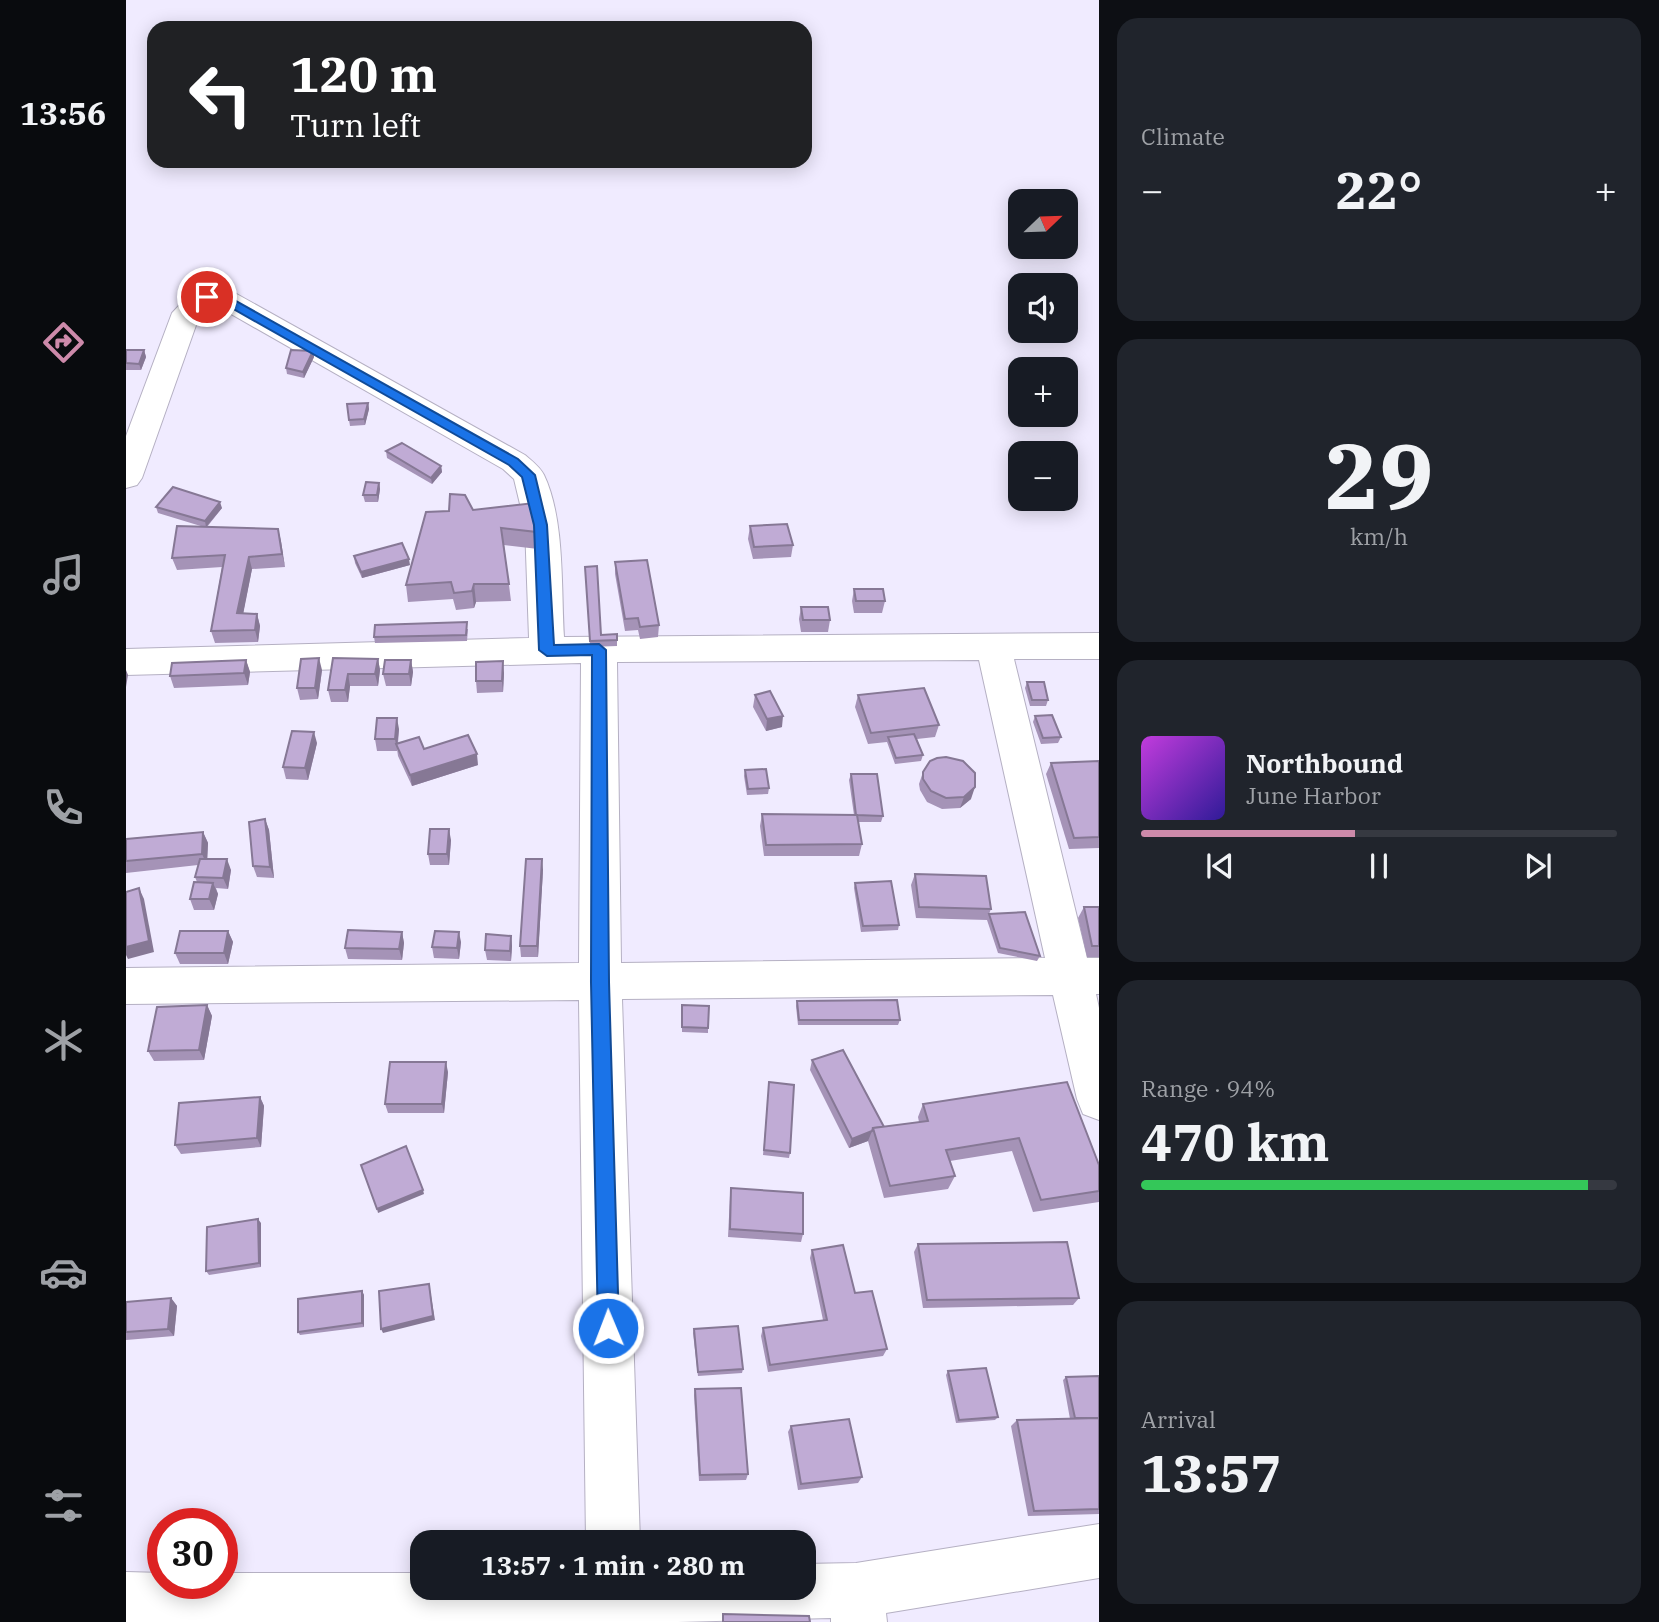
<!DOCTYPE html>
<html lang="en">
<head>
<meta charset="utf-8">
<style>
	:root { --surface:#171b24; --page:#20242c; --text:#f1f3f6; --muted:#9ea1a6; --line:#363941; --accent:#cd8aaa }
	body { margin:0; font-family:"IBM Plex Serif",serif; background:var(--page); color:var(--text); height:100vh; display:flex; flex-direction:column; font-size:26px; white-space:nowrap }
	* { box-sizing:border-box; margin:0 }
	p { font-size:23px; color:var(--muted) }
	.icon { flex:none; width:38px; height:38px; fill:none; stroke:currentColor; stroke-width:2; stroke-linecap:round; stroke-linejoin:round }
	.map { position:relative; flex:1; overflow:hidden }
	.panel { display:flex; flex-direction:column; gap:18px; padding:18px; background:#0d0f14; width:560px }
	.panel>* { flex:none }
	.top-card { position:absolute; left:21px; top:21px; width:665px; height:147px; border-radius:21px; box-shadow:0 4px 18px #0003; background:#202124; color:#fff; overflow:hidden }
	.needle { width:46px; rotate:67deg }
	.controls { position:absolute; left:882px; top:189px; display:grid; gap:14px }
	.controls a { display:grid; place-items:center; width:70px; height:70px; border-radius:14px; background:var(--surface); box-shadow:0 4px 18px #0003; font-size:35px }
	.speed { position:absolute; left:21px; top:1508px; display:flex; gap:14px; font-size:35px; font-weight:700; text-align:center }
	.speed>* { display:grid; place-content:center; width:91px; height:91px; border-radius:50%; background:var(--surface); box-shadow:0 4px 18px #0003; line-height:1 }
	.speed .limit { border:10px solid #d22; background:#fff; color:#111 }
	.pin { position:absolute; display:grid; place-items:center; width:60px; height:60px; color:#fff; margin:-30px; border:4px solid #fff; border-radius:50%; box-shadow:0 2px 7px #0007 }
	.me { position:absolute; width:77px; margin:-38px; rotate:359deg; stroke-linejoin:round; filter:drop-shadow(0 0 5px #0008) }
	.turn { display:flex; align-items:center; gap:24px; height:147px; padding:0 28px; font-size:32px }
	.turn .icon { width:91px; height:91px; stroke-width:2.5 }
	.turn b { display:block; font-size:49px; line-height:60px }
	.big { font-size:52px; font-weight:700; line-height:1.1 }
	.panel .card { flex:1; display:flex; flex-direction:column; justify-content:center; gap:10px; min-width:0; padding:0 24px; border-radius:21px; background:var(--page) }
	.panel .dial { align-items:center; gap:0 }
	.dial b { font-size:91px; line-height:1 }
	.song { display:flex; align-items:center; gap:21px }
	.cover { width:84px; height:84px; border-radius:10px; background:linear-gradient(135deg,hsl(290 70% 55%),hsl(250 70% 35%)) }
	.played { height:7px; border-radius:4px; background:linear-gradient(90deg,var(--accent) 45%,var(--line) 45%) }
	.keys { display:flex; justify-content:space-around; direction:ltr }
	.heat { display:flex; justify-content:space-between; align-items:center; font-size:38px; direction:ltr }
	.charge { height:10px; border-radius:5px; background:linear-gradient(90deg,#34c759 94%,var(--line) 0) }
	.trip { position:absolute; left:284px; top:1530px; width:406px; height:70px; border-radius:21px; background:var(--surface); box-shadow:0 4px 18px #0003; font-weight:700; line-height:70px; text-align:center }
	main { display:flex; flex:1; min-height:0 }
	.dock { display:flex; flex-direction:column; width:126px; justify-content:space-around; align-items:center; background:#090b0e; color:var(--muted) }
	.dock .icon { width:49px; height:49px }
	.dock .current { color:var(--accent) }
	.dock b { font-size:32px; color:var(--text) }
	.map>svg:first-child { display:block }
</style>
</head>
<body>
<main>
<nav class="dock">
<b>13:56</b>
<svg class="icon current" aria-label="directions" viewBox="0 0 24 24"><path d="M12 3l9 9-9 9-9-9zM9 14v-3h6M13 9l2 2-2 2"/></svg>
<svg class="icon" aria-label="music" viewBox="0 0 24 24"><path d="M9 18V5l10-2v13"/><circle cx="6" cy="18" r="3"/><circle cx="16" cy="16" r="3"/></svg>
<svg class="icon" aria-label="phone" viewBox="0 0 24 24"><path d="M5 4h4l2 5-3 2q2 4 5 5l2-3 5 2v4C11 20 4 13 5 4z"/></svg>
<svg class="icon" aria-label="climate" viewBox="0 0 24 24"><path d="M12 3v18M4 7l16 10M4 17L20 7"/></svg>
<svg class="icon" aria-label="car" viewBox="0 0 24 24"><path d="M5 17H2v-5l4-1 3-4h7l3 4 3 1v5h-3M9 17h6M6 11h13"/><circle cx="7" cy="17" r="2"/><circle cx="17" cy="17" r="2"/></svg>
<svg class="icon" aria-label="filters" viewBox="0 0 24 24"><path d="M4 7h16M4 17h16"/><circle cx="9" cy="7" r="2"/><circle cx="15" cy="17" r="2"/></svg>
</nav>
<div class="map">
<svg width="973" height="1622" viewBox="0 0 973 1622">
	<rect width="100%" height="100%" fill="#f0ebff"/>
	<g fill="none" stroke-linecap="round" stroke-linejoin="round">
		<defs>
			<g id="minor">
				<path d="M80,290L107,292L399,455C406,461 414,467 418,475C439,519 435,588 438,637L973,633V659H888L961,958H973V994H970L973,1008V1120L957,1114L951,1099L927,995L496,999L514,1542H460L453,1000L0,1004V968L453,963L455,663L0,675V649L403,638L399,525L388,479L377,469L91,306L81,307L74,314L16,478L11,485L0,488V436L46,313L62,296ZM853,660L919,958L495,963L491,662Z"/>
				<polygon points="973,1524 973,1578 760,1613 761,1622 705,1622 705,1618 552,1622 0,1622 0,1572 37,1573 37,1584 96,1584 96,1573 296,1573 296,1587 677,1587 677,1564 730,1563"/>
			</g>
		</defs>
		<use href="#minor" stroke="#b5b0c3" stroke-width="2"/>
		<use href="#minor" fill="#fff" fill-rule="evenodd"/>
	</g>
	<g fill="#a593b7">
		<polygon points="0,350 18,350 20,357 15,370 0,370"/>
		<polygon points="187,351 188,357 178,378 161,374 160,368"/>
		<polygon points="242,403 243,409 239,425 224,426 223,420"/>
		<polygon points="260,451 315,466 316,472 306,484 261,458"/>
		<polygon points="253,483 254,489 252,502 239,502 237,495"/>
		<polygon points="30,507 96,508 81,527 152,529 159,567 126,569 117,613 131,614 134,626 132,642 89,643 85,631 96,567 51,570 46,558 78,527 32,513"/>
		<polygon points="347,510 411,532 412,549 378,545 385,601 350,602 348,608 330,610 327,599 282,602 280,585"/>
		<polygon points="624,526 667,545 665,557 627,559 622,539"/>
		<polygon points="228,556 284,565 236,578 229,563"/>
		<polygon points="489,562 533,625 532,637 514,639 512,630 499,631 489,574"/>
		<polygon points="459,567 475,635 491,634 491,646 464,647"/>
		<polygon points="728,589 759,601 756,613 728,613 726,601"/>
		<polygon points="675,607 704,620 702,632 675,632 673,619"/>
		<polygon points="342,629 341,641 249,643 248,637"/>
		<polygon points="207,658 252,659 254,670 252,686 224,686 222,702 205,702 202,690"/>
		<polygon points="120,660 124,672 122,685 48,688 44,676"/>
		<polygon points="285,660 287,672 285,686 260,686 257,674"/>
		<polygon points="196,670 192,699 174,700 171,688"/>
		<polygon points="378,673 377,692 351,693 350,681"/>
		<polygon points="901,682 922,700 920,706 904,706 899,688"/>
		<polygon points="629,695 656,727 640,731 627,707"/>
		<polygon points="732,695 813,725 809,737 791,739 797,755 795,761 769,764 761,742 742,744 729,707"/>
		<polygon points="909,716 935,737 932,743 915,744 907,722"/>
		<polygon points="273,729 272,744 298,749 352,765 286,786 272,756 271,749 271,751 251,751 249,739"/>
		<polygon points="191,743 182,780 160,779 157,767"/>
		<polygon points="973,761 973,848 943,849 920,774 925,763"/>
		<polygon points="619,770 643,788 642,794 621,795 618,776"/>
		<polygon points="797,772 845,799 834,808 816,809 801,802 794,790 793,784"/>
		<polygon points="725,774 757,816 755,822 732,822 736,844 733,856 638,856 634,826 636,814 728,815 723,780"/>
		<polygon points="139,819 143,830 148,878 131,877 127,866"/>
		<polygon points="77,832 82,843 81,859 105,870 102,889 90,888 92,894 88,910 68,910 64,899 71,882 69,877 72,865 0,873 0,839"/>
		<polygon points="325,840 323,865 304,865 302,854"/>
		<polygon points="417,870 412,957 395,957 394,946"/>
		<polygon points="789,874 865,909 863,914 914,956 911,961 872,953 861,920 790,918 785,885"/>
		<polygon points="729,883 773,925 772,930 735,932 728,888"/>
		<polygon points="958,907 973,907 973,957 961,957 952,918"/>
		<polygon points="102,931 107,942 102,964 54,964 49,953"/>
		<polygon points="276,932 278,943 276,960 222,959 219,948"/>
		<polygon points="385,936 386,946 385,961 361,960 359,950"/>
		<polygon points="335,942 333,959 308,958 306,947"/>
		<polygon points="671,1001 774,1020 772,1025 672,1025 670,1006"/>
		<polygon points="81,1005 86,1016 78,1060 28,1061 22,1051"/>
		<polygon points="556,1011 582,1028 582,1033 556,1032"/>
		<polygon points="686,1060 758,1127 793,1122 792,1117 797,1104 973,1165 973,1202 907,1212 886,1151 824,1161 829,1176 822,1189 758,1198 742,1141 723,1148 684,1070"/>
		<polygon points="322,1072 318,1113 262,1113 259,1104"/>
		<polygon points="643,1082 664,1153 663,1158 637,1155"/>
		<polygon points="134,1097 138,1106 135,1147 55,1154 49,1145"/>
		<polygon points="605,1188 677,1234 675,1242 602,1237 604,1196"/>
		<polygon points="135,1223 135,1267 83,1275 80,1271"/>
		<polygon points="792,1244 953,1298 947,1305 797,1308 788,1252"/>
		<polygon points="686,1250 729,1293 761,1349 757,1356 642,1372 635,1336 637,1328 697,1320 684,1258"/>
		<polygon points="236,1291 238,1295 238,1327 174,1335 172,1332"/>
		<polygon points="45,1298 51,1306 48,1336 0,1340 0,1302"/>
		<polygon points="568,1329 617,1369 616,1373 572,1376 567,1333"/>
		<polygon points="822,1371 872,1417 869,1420 830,1423 820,1375"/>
		<polygon points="973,1376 973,1514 902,1516 885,1426 891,1420 944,1419 937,1380 940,1377"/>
		<polygon points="569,1389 622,1474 620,1480 573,1481 568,1395"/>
		<polygon points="665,1426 736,1477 732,1483 672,1490 662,1432"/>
	</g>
	<g fill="#867895">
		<polygon points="18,350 20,357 15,370 13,364"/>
		<polygon points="187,351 188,357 178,378 177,372"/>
		<polygon points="242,403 243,409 239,425 238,419"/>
		<polygon points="315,466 316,472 306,484 305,478"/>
		<polygon points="253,483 254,489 252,502 251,495"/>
		<polygon points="94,502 96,508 80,527 79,521"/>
		<polygon points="152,529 155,541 159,567 156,554"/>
		<polygon points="123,557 126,569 115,625 111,613"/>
		<polygon points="283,559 284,565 236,578 235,572"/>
		<polygon points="348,584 350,602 348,608 346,591"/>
		<polygon points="131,614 134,626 132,642 129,630"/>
		<polygon points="193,658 196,670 192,699 189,688"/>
		<polygon points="252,659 254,670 252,686 249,674"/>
		<polygon points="120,660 124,672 122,685 118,673"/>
		<polygon points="285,660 287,672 285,686 283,674"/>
		<polygon points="377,661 378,673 377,692 376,681"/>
		<polygon points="0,670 2,675 0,687"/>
		<polygon points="222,674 224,686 222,702 219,690"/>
		<polygon points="657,716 656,727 640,731 641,719"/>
		<polygon points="271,718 273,729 271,747 270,744 271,751 269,739"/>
		<polygon points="188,732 191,743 182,780 179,768"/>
		<polygon points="351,754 352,765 286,786 284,775"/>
		<polygon points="849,787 845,799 834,808 838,797"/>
		<polygon points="139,819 143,830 148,878 144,867"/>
		<polygon points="323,829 325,840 323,865 321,854"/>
		<polygon points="77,832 82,843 81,865 76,854"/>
		<polygon points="101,859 105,870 102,889 97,878"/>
		<polygon points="416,859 417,870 412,957 411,946"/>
		<polygon points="87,883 92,894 88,910 83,899"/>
		<polygon points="13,888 18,899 28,952 2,959 0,955 0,947"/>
		<polygon points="102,931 107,942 102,964 98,953"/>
		<polygon points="276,932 278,943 276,960 273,949"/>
		<polygon points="333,932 335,942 333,959 331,948"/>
		<polygon points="385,936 386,946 385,961 384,951"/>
		<polygon points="81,1005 86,1016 78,1060 73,1050"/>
		<polygon points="320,1062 322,1072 318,1113 316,1104"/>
		<polygon points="134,1097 138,1106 135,1147 131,1138"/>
		<polygon points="746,1131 742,1141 723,1148 726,1139"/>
		<polygon points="297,1190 298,1194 252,1213 251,1209"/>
		<polygon points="132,1219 135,1223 135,1267 133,1263"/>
		<polygon points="303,1284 309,1320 257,1333 255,1329"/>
		<polygon points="236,1291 238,1295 238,1327 236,1323"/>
		<polygon points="45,1298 51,1306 48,1336 42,1329"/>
	</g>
	<g fill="#c0abd5" stroke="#867895" stroke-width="2">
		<polygon points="0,350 18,350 13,364 0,363"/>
		<polygon points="165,350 187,351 177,372 160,368"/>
		<polygon points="242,403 238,419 223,420 221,404"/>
		<polygon points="276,443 315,466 305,478 260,451"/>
		<polygon points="240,482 253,483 251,495 237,495"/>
		<polygon points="47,487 94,502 79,521 30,507"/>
		<polygon points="324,494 339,495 347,510 408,503 411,532 375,528 383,584 348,584 346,591 328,593 325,582 280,585 300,512 323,511"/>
		<polygon points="661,524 667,545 628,547 624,526"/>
		<polygon points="51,526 152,529 156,554 123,557 111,613 131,614 129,630 85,631 99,555 46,558"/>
		<polygon points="276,543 283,559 235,572 228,556"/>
		<polygon points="521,560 533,625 514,627 512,618 499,619 489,562"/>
		<polygon points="471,566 475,635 491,634 491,640 464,641 459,567"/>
		<polygon points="728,589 757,589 759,601 730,601"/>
		<polygon points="675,607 702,607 704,620 677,620"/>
		<polygon points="341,622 340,635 248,637 249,625"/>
		<polygon points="193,658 189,688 171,688 175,659"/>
		<polygon points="207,658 252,659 249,674 222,674 219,690 202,690"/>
		<polygon points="120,660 118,673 44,676 46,663"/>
		<polygon points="259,660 285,660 283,674 257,674"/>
		<polygon points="377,661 376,681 350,681 350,662"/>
		<polygon points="901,682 918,682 922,700 906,700"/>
		<polygon points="798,688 813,725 745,733 732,695"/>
		<polygon points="644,691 657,716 641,719 629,695"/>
		<polygon points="926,715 935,737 917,738 909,716"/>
		<polygon points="251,718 271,718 269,739 249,739"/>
		<polygon points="166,731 188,732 179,768 157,767"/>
		<polygon points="788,734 797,755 770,758 762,737"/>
		<polygon points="342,735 351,754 284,775 270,744 293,737 298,749"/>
		<polygon points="820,757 837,761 849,773 849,787 838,797 820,798 805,791 797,779 797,772 804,761 811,758"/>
		<polygon points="973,761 973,837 948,838 925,763"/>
		<polygon points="640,769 643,788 622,789 619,770"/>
		<polygon points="725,774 751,774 757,816 730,815"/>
		<polygon points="636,814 731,815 736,844 640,845"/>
		<polygon points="139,819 144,867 127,866 123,822"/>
		<polygon points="304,829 323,829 321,854 302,854"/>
		<polygon points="77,832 76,854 0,861 0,839"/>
		<polygon points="74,859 101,859 97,878 69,877"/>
		<polygon points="400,859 416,859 411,946 394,946"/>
		<polygon points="789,874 860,876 865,909 793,907"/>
		<polygon points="765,881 773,925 737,926 729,883"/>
		<polygon points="68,882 87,883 83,899 64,899"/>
		<polygon points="13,888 23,941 0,947 0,892"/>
		<polygon points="958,907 973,907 973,946 966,946"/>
		<polygon points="899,912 914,956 874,948 863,914"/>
		<polygon points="222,930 276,932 273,949 219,948"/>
		<polygon points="54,931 102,931 98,953 49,953"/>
		<polygon points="309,931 333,932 331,948 306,947"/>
		<polygon points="360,934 385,936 384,951 359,950"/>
		<polygon points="771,1000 774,1020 673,1020 671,1001"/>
		<polygon points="81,1005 73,1050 22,1051 31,1007"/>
		<polygon points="556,1005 583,1006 582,1028 556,1027"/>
		<polygon points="717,1050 758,1127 747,1128 746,1131 726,1139 686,1060"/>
		<polygon points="264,1062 320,1062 316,1104 259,1104"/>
		<polygon points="643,1082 668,1085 664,1153 638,1150"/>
		<polygon points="941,1082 973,1165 973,1191 915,1200 893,1138 820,1150 829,1176 764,1186 747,1128 802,1121 797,1104"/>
		<polygon points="134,1097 131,1138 49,1145 53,1103"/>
		<polygon points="280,1146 297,1190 251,1209 235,1165"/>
		<polygon points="605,1188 677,1193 677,1234 604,1229"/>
		<polygon points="132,1219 133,1263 80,1271 81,1227"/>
		<polygon points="941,1242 953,1298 801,1300 792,1244"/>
		<polygon points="717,1245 729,1293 746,1291 761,1349 644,1365 637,1328 701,1320 686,1250"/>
		<polygon points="303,1284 307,1316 255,1329 253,1291"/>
		<polygon points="236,1291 236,1323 172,1332 172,1299"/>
		<polygon points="45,1298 42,1329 0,1332 0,1302"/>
		<polygon points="612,1326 617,1369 572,1372 568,1329"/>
		<polygon points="860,1368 872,1417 833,1420 822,1371"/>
		<polygon points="973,1376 973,1418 949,1418 940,1377"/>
		<polygon points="615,1388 622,1474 574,1475 569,1389"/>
		<polygon points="973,1418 973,1509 908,1511 891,1420"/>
		<polygon points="723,1419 736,1477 675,1484 665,1426"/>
		<polygon points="597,1614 683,1616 684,1622 597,1622"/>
	</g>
	<polygon fill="#1a73e8" stroke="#114b97" stroke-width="2" points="81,294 101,296 392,459 409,475 421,525 428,645 473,644 480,650 483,982 493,1328 490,1336 482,1339 475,1336 472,1328 465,982 466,655 421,656 413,650 408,525 396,477 383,465 95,302 77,300 75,297"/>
</svg>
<div class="controls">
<a><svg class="needle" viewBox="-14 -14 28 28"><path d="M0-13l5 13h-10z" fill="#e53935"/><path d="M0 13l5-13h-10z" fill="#9ea1a6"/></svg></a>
<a><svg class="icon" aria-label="sound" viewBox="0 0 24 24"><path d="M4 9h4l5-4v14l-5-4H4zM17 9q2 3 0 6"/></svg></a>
<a>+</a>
<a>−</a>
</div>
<div class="speed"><div class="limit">30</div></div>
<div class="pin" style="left:81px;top:297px;background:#d93025"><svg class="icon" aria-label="arrive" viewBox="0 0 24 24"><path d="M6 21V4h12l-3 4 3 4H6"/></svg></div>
<svg class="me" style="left:482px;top:1328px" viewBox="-20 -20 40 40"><circle r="17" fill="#1a73e8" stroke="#fff" stroke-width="3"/><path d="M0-11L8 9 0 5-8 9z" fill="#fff"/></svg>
<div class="trip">13:57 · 1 min · 280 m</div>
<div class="top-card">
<div class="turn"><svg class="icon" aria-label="left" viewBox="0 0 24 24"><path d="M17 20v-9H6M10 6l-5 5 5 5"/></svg><div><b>120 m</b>Turn left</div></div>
</div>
</div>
<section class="panel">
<div class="card"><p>Climate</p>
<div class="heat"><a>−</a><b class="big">22°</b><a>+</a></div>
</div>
<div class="card dial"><b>29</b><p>km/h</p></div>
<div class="card">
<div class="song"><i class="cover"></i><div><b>Northbound</b><p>June Harbor</p></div></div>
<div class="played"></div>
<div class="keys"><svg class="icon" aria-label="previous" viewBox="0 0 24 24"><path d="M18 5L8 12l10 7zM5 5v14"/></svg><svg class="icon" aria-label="pause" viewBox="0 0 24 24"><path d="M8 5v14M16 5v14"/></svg><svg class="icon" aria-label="next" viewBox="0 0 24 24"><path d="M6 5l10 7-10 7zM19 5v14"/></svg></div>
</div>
<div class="card"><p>Range · 94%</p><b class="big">470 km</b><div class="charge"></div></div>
<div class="card"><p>Arrival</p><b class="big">13:57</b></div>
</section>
</main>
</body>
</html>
